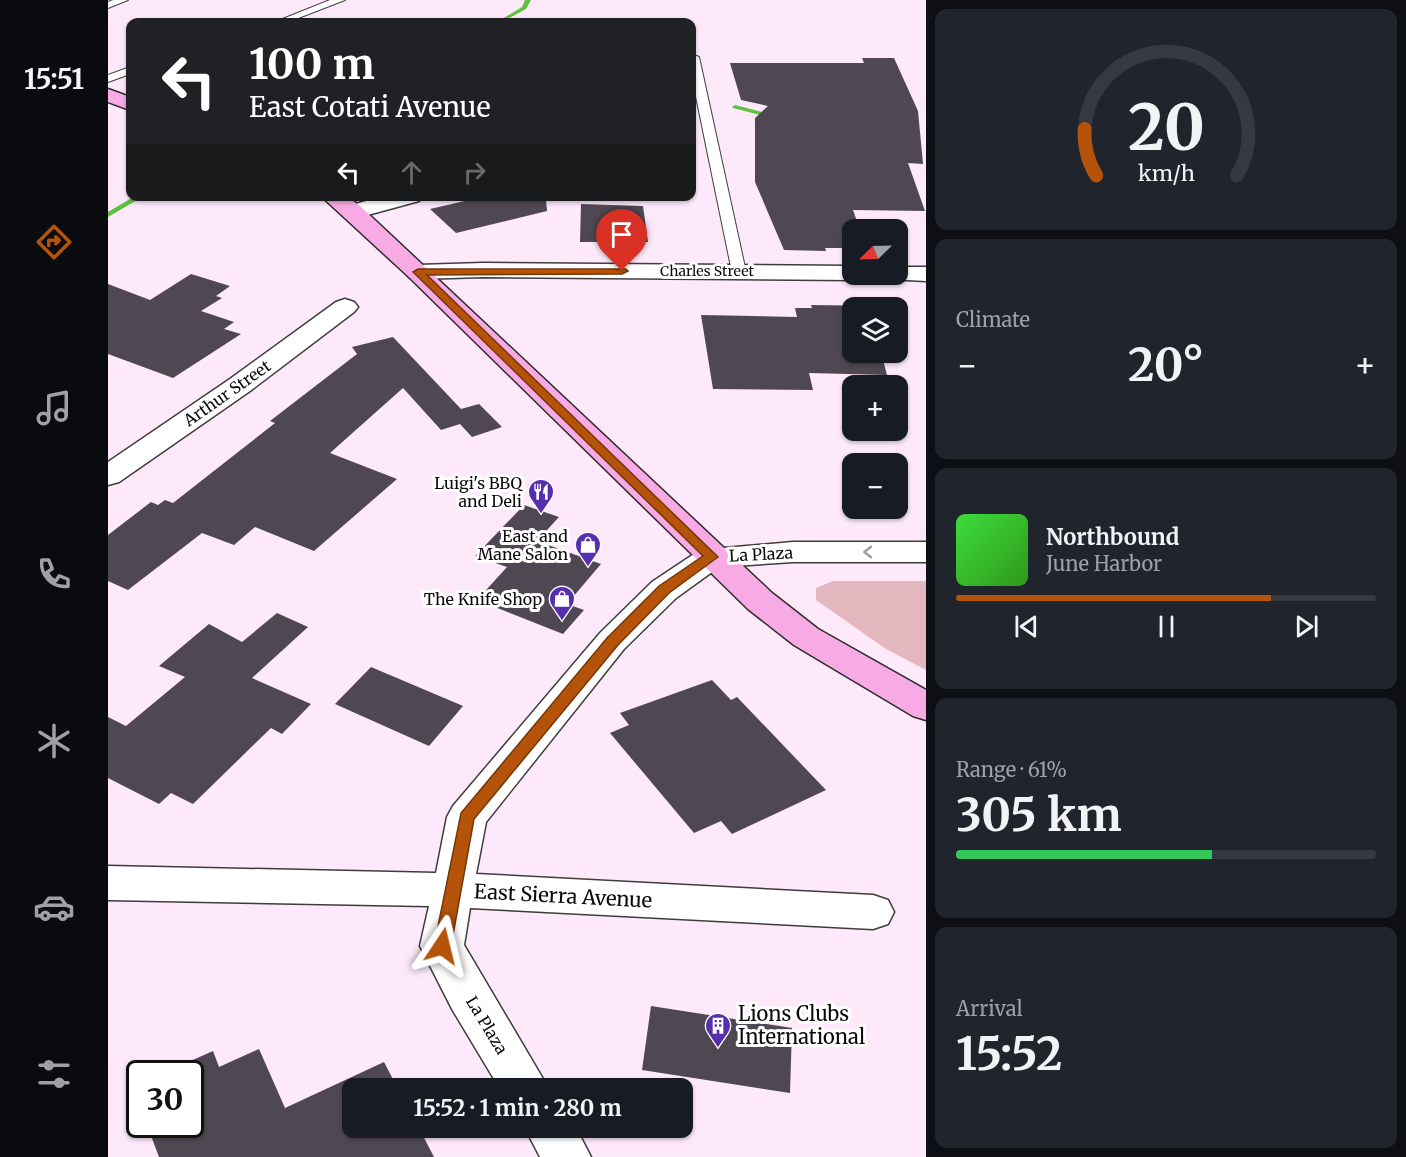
<!DOCTYPE html>
<html lang="en">
<head>
<meta charset="utf-8">
<style>
	:root { --surface:#171b24; --page:#20242c; --text:#f1f3f6; --muted:#9ea1a6; --line:#363941; --accent:#b45309 }
	body { margin:0; font-family:Merriweather,serif; background:var(--page); color:var(--text); height:100vh; display:flex; flex-direction:column; font-size:22px; white-space:nowrap }
	* { box-sizing:border-box; margin:0 }
	p { font-size:20px; color:var(--muted) }
	.icon { flex:none; width:33px; height:33px; fill:none; stroke:currentColor; stroke-width:2; stroke-linecap:round; stroke-linejoin:round }
	.map { position:relative; flex:1; overflow:hidden }
	.details { display:flex; flex-direction:column; gap:9px; padding:9px; background:#0d0f14; width:480px }
	.details>* { flex:none }
	.guide { position:absolute; left:18px; top:18px; width:570px; height:183px; border-radius:12px; box-shadow:0 2px 4px #0004; background:#202124; color:#fff; overflow:hidden }
	.needle { width:39px; rotate:247deg }
	.controls { position:absolute; left:734px; top:219px; display:grid; gap:12px }
	.controls a { display:grid; place-items:center; width:66px; height:66px; border-radius:12px; background:var(--surface); box-shadow:0 2px 4px #0004; font-size:30px }
	.speed { position:absolute; left:18px; top:1060px; display:flex; gap:12px; font-size:30px; font-weight:700; text-align:center }
	.speed>* { display:grid; place-content:center; width:78px; height:78px; border-radius:50%; background:var(--surface); box-shadow:0 2px 4px #0004; line-height:1 }
	.speed .limit { border:3px solid #111; border-radius:9px; background:#fff; color:#111 }
	.pin { position:absolute; display:grid; place-items:center; width:51px; height:51px; color:#fff; margin:-62px -26px; border-radius:50% 50% 50% 0; rotate:-45deg; box-shadow:0 0 6px #0007 }
	.pin .icon { rotate:45deg }
	.me { position:absolute; width:66px; margin:-33px; rotate:10deg; stroke-linejoin:round; filter:drop-shadow(0 0 4px #0008) }
	.turn { display:flex; align-items:center; gap:21px; height:126px; padding:0 24px; font-size:27px }
	.turn .icon { width:78px; height:78px; stroke-width:2.5 }
	.turn b { display:block; font-size:42px; line-height:51px }
	.lanes { display:flex; align-items:center; height:57px; padding:0 24px; background:#0003; justify-content:center; gap:30px; direction:ltr }
	.lanes .off { opacity:.35 }
	.big { font-size:45px; font-weight:700; line-height:1.1 }
	.details .widget { flex:1; display:flex; flex-direction:column; justify-content:center; gap:9px; min-width:0; padding:0 21px; border-radius:12px; background:var(--page) }
	.details .dial { align-items:center; gap:0 }
	.dial svg { height:156px; overflow:visible; fill:none; stroke:var(--line); stroke-width:7; stroke-linecap:round; text-anchor:middle }
	.dial text { fill:var(--text); stroke:none }
	.song { display:flex; align-items:center; gap:18px }
	.cover { width:72px; height:72px; border-radius:9px; background:linear-gradient(135deg,hsl(120 70% 55%),hsl(110 70% 35%)) }
	.played { height:6px; border-radius:3px; background:linear-gradient(90deg,var(--accent) 75%,var(--line) 75%) }
	.keys { display:flex; justify-content:space-around; direction:ltr }
	.heat { display:flex; justify-content:space-between; align-items:center; font-size:33px; direction:ltr }
	.charge { height:9px; border-radius:4px; background:linear-gradient(90deg,#34c759 61%,var(--line) 0) }
	.trip { position:absolute; left:234px; top:1078px; width:351px; height:60px; border-radius:12px; background:var(--surface); box-shadow:0 2px 4px #0004; font-weight:700; line-height:60px; text-align:center }
	main { display:flex; flex:1; min-height:0 }
	.dock { display:flex; flex-direction:column; width:108px; justify-content:space-around; align-items:center; background:#090b0e; color:var(--muted) }
	.dock .icon { width:42px; height:42px }
	.dock .on { color:var(--accent) }
	.dock b { font-size:27px; color:var(--text) }
	.map>svg:first-child { display:block }
</style>
</head>
<body>
<main>
<nav class="dock">
<b>15:51</b>
<svg class="icon on" aria-label="directions" viewBox="0 0 24 24"><path d="M12 3l9 9-9 9-9-9zM9 14v-3h6M13 9l2 2-2 2"/></svg>
<svg class="icon" aria-label="music" viewBox="0 0 24 24"><path d="M9 18V5l10-2v13"/><circle cx="6" cy="18" r="3"/><circle cx="16" cy="16" r="3"/></svg>
<svg class="icon" aria-label="phone" viewBox="0 0 24 24"><path d="M5 4h4l2 5-3 2q2 4 5 5l2-3 5 2v4C11 20 4 13 5 4z"/></svg>
<svg class="icon" aria-label="climate" viewBox="0 0 24 24"><path d="M12 3v18M4 7l16 10M4 17L20 7"/></svg>
<svg class="icon" aria-label="car" viewBox="0 0 24 24"><path d="M5 17H2v-5l4-1 3-4h7l3 4 3 1v5h-3M9 17h6M6 11h13"/><circle cx="7" cy="17" r="2"/><circle cx="17" cy="17" r="2"/></svg>
<svg class="icon" aria-label="filters" viewBox="0 0 24 24"><path d="M4 7h16M4 17h16"/><circle cx="9" cy="7" r="2"/><circle cx="15" cy="17" r="2"/></svg>
</nav>
<div class="map">
<svg width="818" height="1157" viewBox="0 0 818 1157">
	<rect width="100%" height="100%" fill="#fde9fa"/>
	<polygon fill="#e4b7be" points="725,581 818,581 818,670 778,649 708,600 708,588"/>
	<g fill="none" stroke-linecap="round" stroke-linejoin="round">
		<g fill="#5fc140" fill-rule="evenodd">
			<polygon points="417,0 423,0 418,9 394,22 389,22 414,7"/>
			<polygon points="627,105 666,115 667,116 664,118 625,108 624,107"/>
			<polygon points="27,196 36,196 0,217 0,212"/>
		</g>
	</g>
	<g fill="#4f4852">
		<polygon points="754,58 786,58 810,111 815,164 800,163 817,211 745,210 752,230 744,230 744,248 717,248 718,251 676,250 647,182 647,118 660,106 633,100 622,63 756,63"/>
		<polygon points="361,200 438,200 439,211 348,233 322,209"/>
		<polygon points="473,204 535,206 540,242 472,242"/>
		<polygon points="83,274 122,286 108,296 114,298 93,311 126,322 116,329 133,334 65,378 0,354 0,284 42,300"/>
		<polygon points="703,305 779,306 744,308 744,352 773,352 779,375 701,373 705,390 605,389 593,315 689,317 687,308 704,308"/>
		<polygon points="285,337 353,409 371,404 394,427 364,437 352,424 333,430 295,388 222,453 289,479 206,551 147,527 126,545 94,533 20,590 0,581 0,535 43,502 50,505 57,500 65,503 167,423 162,421 249,354 244,347"/>
		<polygon points="416,505 451,517 429,541 493,564 459,604 476,610 455,634 369,600 399,567 367,556"/>
		<polygon points="169,613 200,627 144,678 203,704 174,734 163,728 85,804 63,793 51,804 0,778 0,717 18,726 77,677 51,666 101,624 134,642"/>
		<polygon points="263,667 355,706 321,746 227,704"/>
		<polygon points="604,680 623,700 629,697 718,790 624,834 613,821 586,833 502,733 521,725 512,713"/>
		<polygon points="543,1006 684,1028 682,1093 534,1070"/>
		<polygon points="151,1049 177,1108 276,1062 290,1089 244,1089 244,1128 311,1128 326,1157 51,1157 39,1125 82,1125 82,1074 53,1074 105,1051 111,1067"/>
	</g>
	<g fill="none" stroke-linecap="round" stroke-linejoin="round">
		<defs>
			<g id="lane">
				<polygon points="5,0 20,0 0,8 0,2"/>
				<polygon points="222,0 237,0 180,22 167,22"/>
				<polygon points="584,54 591,57 638,272 631,276 624,272 584,77"/>
				<polygon points="22,67 22,74 0,82 0,75"/>
			</g>
			<g id="street">
				<polygon points="276,196 314,196 311,201 245,219 237,217 233,212 237,207"/>
				<polygon points="375,263 744,266 744,274 755,274 753,278 744,280 375,277 310,279 301,277 298,272 301,267 310,265"/>
				<polygon points="789,267 818,267 818,281 780,279 777,274 789,274"/>
				<polygon points="237,299 246,302 250,307 246,312 142,391 11,482 0,485 0,462 122,379 228,302"/>
				<polygon points="685,542 818,542 818,562 685,562 611,567 568,598 516,649 378,822 368,874 765,895 780,900 786,912 780,924 765,929 362,908 356,945 441,1089 392,1089 344,1009 312,946 321,906 0,900 0,866 328,873 339,817 345,806 492,633 544,582 592,550"/>
				<polygon points="417,1128 468,1128 483,1157 432,1157"/>
			</g>
			<g id="secondary">
				<polygon points="0,89 22,97 22,110 0,102"/>
				<polygon points="213,196 239,196 253,207 664,593 710,629 818,690 818,720 805,716 686,645 640,609 301,277"/>
			</g>
		</defs>
		<use href="#lane" stroke="#3d3d3d" stroke-width="2"/>
		<use href="#street" stroke="#3d3d3d" stroke-width="3"/>
		<use href="#secondary" stroke="#2c2c2c" stroke-width="3"/>
		<use href="#lane" fill="#fff" fill-rule="evenodd"/>
		<use href="#street" fill="#fff" fill-rule="evenodd"/>
		<use href="#secondary" fill="#f8aae5" fill-rule="evenodd"/>
	</g>
	<defs><path id="oneway-chevron" d="M-2-3.5L2.5 0L-2 3.5" fill="none" stroke-width="1.6" stroke-linecap="round" stroke-linejoin="round" transform="scale(1.5)"/></defs>
	<use stroke="#9d9d9d" href="#oneway-chevron" transform="translate(760 552) rotate(-180)"/>
	<polygon fill="#b45309" stroke="#753606" stroke-width="1.5" points="518,269 520,271 514,274 319,275 610,557 561,593 510,645 366,819 343,946 341,951 334,954 328,951 326,946 353,813 499,638 551,586 595,556 305,272 310,269"/>
	<defs>
		<symbol id="restaurant-pin" viewBox="-11 -11 22 30"><path d="M0 17L-7.5 6A9.5 9.5 0 1 1 7.5 6Z" fill="#562fae" stroke="#fff"/><path d="M-5-6h1v4h1v-4h1v4h1v-4h1v5L-1.5 .5V6h-2V.5L-5-1ZM5-6V6H3V1.5H1.5Q1.5-4 5-6Z" fill="#fff"/></symbol>
		<symbol id="shop-pin" viewBox="-11 -11 22 30"><path d="M0 17L-7.5 6A9.5 9.5 0 1 1 7.5 6Z" fill="#562fae" stroke="#fff"/><path d="M-5-2.5h2.3a2.7 3.5 0 0 1 5.4 0H5L5.5 6h-11ZM-1.5-2.5h3a1.5 2.3 0 0 0-3 0Z" fill="#fff"/></symbol>
		<symbol id="building-pin" viewBox="-11 -11 22 30"><path d="M0 17L-7.5 6A9.5 9.5 0 1 1 7.5 6Z" fill="#562fae" stroke="#fff"/><path d="M-4-6H4V6H1V3H-1V6H-4ZM-2.5-4.3h1.7v1.8h-1.7ZM.8-4.3h1.7v1.8H.8ZM-2.5-1h1.7V.8h-1.7ZM.8-1h1.7V.8H.8Z" fill="#fff"/></symbol>
	</defs>
	<g fill-rule="evenodd">
		<use href="#restaurant-pin" x="418" y="477" width="30" height="40"/>
		<use href="#shop-pin" x="465" y="530" width="30" height="40"/>
		<use href="#shop-pin" x="439" y="584" width="30" height="40"/>
		<use href="#building-pin" x="595" y="1011" width="30" height="40"/>
	</g>
	<g text-anchor="middle" stroke-width="6" stroke-linejoin="round" paint-order="stroke">
		<g font-size="14" fill="#0a0a0a" stroke="#fff">
			<text x="599" y="276">Charles Street</text>
		</g>
		<g font-size="16" fill="#0a0a0a" stroke="#fff">
			<text transform="translate(119 393) rotate(-35)" y="6">Arthur Street</text>
			<text transform="translate(653 554) rotate(-3)" y="6">La Plaza</text>
			<text transform="translate(379 1025) rotate(59)" y="6">La Plaza</text>
		</g>
		<g font-size="16" fill="#0a0a0a" stroke="#fff" text-anchor="end">
			<text x="414" y="489">Luigi's BBQ<tspan x="414" dy="18">and Deli</tspan></text>
			<text x="460" y="542">East and<tspan x="460" dy="18">Mane Salon</tspan></text>
			<text x="434" y="605">The Knife Shop</text>
		</g>
		<g font-size="20" fill="#0a0a0a" stroke="#fff">
			<text transform="translate(455 896) rotate(3)" y="7">East Sierra Avenue</text>
		</g>
		<g font-size="20" fill="#0a0a0a" stroke="#fff" text-anchor="start">
			<text x="630" y="1021">Lions Clubs<tspan x="630" dy="23">International</tspan></text>
		</g>
	</g>
</svg>
<div class="controls">
<a><svg class="needle" viewBox="-14 -14 28 28"><path d="M0-13l5 13h-10z" fill="#e53935"/><path d="M0 13l5-13h-10z" fill="#9ea1a6"/></svg></a>
<a><svg class="icon" aria-label="layers" viewBox="0 0 24 24"><path d="M12 4l9 5-9 5-9-5zM3 14l9 5 9-5"/></svg></a>
<a>+</a>
<a>−</a>
</div>
<div class="speed"><div class="limit">30</div></div>
<div class="pin" style="left:514px;top:271px;background:#d93025"><svg class="icon" aria-label="arrive" viewBox="0 0 24 24"><path d="M6 21V4h12l-3 4 3 4H6"/></svg></div>
<svg class="me" style="left:334px;top:946px" viewBox="-20 -20 40 40"><path d="M0-17L14 15 0 8-14 15z" fill="#b45309" stroke="#fff" stroke-width="4"/></svg>
<div class="trip">15:52 · 1 min · 280 m</div>
<div class="guide">
<div class="turn"><svg class="icon" aria-label="left" viewBox="0 0 24 24"><path d="M17 20v-9H6M10 6l-5 5 5 5"/></svg><div><b>100 m</b>East Cotati Avenue</div></div>
<div class="lanes"><svg class="icon" aria-label="left" viewBox="0 0 24 24"><path d="M17 20v-9H6M10 6l-5 5 5 5"/></svg><svg class="icon off" aria-label="ahead" viewBox="0 0 24 24"><path d="M12 20V5M6 11l6-6 6 6"/></svg><svg class="icon off" aria-label="right" viewBox="0 0 24 24"><path d="M7 20v-9h11M14 6l5 5-5 5"/></svg></div>
</div>
</div>
<section class="details">
<div class="widget dial"><svg viewBox="0 0 100 80">
<path d="M14 69A42 42 0 1 1 86 69"/>
<path d="M14 69A42 42 0 0 1 8 45" stroke="#b45309"/>
<text x="50" y="56" font-size="32" font-weight="700">20</text>
<text x="50" y="72" font-size="11">km/h</text>
</svg></div>
<div class="widget"><p>Climate</p>
<div class="heat"><a>−</a><b class="big">20°</b><a>+</a></div>
</div>
<div class="widget">
<div class="song"><i class="cover"></i><div><b>Northbound</b><p>June Harbor</p></div></div>
<div class="played"></div>
<div class="keys"><svg class="icon" aria-label="previous" viewBox="0 0 24 24"><path d="M18 5L8 12l10 7zM5 5v14"/></svg><svg class="icon" aria-label="pause" viewBox="0 0 24 24"><path d="M8 5v14M16 5v14"/></svg><svg class="icon" aria-label="next" viewBox="0 0 24 24"><path d="M6 5l10 7-10 7zM19 5v14"/></svg></div>
</div>
<div class="widget"><p>Range · 61%</p><b class="big">305 km</b><div class="charge"></div></div>
<div class="widget"><p>Arrival</p><b class="big">15:52</b></div>
</section>
</main>
</body>
</html>
